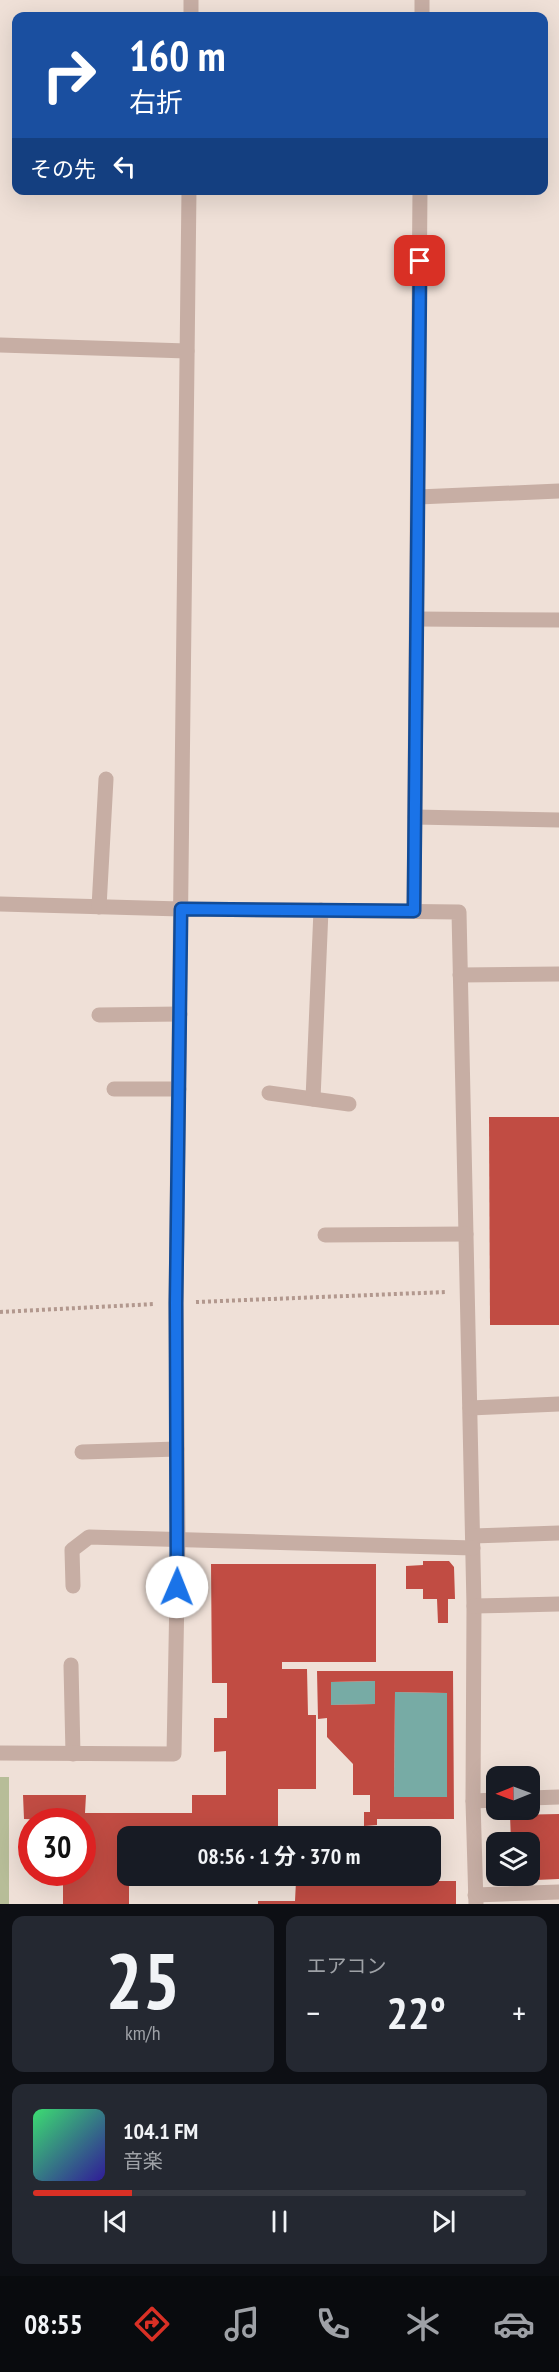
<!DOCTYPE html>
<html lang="ja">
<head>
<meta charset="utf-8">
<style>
	:root { --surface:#171b24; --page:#242831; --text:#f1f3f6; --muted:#9ea1a6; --line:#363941; --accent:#d93025 }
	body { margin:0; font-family:"PT Sans Narrow","Noto Sans JP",sans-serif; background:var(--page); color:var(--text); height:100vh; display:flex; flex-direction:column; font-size:22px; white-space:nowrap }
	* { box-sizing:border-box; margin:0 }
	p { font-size:20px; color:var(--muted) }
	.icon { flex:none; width:33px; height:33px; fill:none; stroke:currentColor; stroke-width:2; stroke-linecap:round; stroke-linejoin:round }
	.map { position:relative; height:1904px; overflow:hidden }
	.panel { display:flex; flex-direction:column; gap:12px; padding:12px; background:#0d0f14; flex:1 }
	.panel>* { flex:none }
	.guide { position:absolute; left:12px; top:12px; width:536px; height:183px; border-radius:12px; box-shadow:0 6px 24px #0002; background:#1a4fa0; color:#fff; overflow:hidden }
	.needle { width:39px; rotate:269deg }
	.tools { position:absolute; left:486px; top:1766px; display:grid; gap:12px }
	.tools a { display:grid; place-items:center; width:54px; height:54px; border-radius:12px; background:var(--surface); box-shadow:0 6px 24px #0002; font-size:30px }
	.speed { position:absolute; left:18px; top:1808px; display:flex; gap:12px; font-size:30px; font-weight:700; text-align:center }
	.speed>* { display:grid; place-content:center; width:78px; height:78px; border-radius:50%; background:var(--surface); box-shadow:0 6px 24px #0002; line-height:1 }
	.speed .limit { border:9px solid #d22; background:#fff; color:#111 }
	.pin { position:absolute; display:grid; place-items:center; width:51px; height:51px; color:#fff; margin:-26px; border-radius:12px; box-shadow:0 3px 9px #0006 }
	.me { position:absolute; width:66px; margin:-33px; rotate:1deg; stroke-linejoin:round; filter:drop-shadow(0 0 4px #0008) }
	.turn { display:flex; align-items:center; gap:21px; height:126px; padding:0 18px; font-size:27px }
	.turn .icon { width:78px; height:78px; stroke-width:2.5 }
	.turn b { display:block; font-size:42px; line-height:51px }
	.then { display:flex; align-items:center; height:57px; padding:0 18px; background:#0003; gap:12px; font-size:22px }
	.big { font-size:45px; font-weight:700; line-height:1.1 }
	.panel .tile { flex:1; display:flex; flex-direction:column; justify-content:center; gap:9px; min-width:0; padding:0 21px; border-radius:12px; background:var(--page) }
	.panel .dial { align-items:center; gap:0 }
	.dial b { font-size:78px; line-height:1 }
	.song { display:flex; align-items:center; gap:18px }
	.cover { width:72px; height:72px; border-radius:9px; background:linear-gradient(135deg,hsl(140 70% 55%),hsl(250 70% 35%)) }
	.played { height:6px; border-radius:3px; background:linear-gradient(90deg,var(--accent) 20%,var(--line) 20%) }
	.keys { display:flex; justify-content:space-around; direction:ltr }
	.heat { display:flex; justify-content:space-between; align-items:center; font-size:33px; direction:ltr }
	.panel .tiles { flex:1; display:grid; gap:12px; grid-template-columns:1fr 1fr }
	.tile:last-child { grid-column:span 2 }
	.trip { position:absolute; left:117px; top:1826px; width:324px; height:60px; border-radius:12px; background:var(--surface); box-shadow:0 6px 24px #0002; font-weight:700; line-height:60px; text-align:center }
	.menu { display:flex; height:96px; justify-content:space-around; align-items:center; background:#090b0e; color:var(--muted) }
	.menu .icon { width:42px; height:42px }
	.menu .current { color:var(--accent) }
	.menu b { font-size:27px; color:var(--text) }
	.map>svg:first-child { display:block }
</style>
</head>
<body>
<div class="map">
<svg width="559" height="1904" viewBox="0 0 559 1904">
	<rect width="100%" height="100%" fill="#efe0d7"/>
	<rect fill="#b7bd98" x="0" y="1777" width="9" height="127"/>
	<g fill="#77aba5">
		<polygon points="375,1681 375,1704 331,1705 331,1682"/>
		<polygon points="395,1692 447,1693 447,1797 394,1797"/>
	</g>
	<g fill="#c14c43" fill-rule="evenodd">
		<polygon points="489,1117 559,1117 559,1325 490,1325"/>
		<polygon points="423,1561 449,1561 454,1567 455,1599 448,1599 448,1623 438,1623 437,1599 423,1599 423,1589 406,1589 406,1566 423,1565"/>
		<polygon points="211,1564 376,1564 376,1662 282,1662 282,1669 307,1669 308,1715 316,1715 316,1789 278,1789 278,1836 179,1836 179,1827 129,1827 128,1875 129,1875 129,1904 63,1904 63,1877 42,1877 42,1872 82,1872 82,1821 24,1819 23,1795 86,1795 85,1813 192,1813 192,1795 226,1795 226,1751 214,1752 214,1718 227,1718 227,1683 212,1683"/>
		<path d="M317,1671H453L454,1819H377V1825L364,1826V1812H370V1795H353V1764L327,1737V1718L318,1719ZM375,1681V1704L331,1705V1682ZM395,1692L447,1693V1797H394Z"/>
		<polygon points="559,1814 559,1879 512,1881 511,1875 530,1875 530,1842 511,1842 510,1815"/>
		<polygon points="296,1881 456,1881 456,1904 258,1904 258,1901 295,1901"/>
	</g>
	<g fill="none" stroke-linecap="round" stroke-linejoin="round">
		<g stroke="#b2988e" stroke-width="4" stroke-dasharray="3 3" stroke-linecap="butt">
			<polyline points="196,1302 446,1292"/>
			<polyline points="0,1312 155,1304"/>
		</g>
		<g stroke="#c7aea4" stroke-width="15">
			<polyline points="191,16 191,0"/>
			<polyline points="422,16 422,0"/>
			<polyline points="0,345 187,351"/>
			<polyline points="418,497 559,491"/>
			<polyline points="417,619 559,620"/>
			<polyline points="415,817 559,820"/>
			<polyline points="0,904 181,909 459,912 474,1606 473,1801 476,1904"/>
			<polyline points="99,907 106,779"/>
			<polyline points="414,911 420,190"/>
			<polyline points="460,975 559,974"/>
			<polyline points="99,1015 180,1014"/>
			<polyline points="114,1089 179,1089"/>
			<polyline points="269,1093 349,1104"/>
			<polyline points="313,1099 321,910"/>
			<polyline points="325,1235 466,1234"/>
			<polyline points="470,1408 559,1404"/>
			<polyline points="82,1452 177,1449"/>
			<polyline points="473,1536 559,1533"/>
			<polyline points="73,1586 72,1550 89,1537 473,1548"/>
			<polyline points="474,1606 559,1604"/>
			<polyline points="71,1665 73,1754"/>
			<polyline points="0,1753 174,1754 178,1540 176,1303 189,190"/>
			<polyline points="530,1798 559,1797"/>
			<polyline points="473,1801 496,1800"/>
			<polyline points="475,1895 559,1892"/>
		</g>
	</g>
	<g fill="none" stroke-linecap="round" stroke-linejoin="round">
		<defs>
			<polyline id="route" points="177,1587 176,1303 181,909 414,911 420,261"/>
		</defs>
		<use href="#route" stroke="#114b97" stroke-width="15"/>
		<use href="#route" stroke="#1a73e8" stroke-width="10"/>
	</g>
</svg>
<div class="tools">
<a><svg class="needle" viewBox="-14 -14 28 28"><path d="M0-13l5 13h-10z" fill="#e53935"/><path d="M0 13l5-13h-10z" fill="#9ea1a6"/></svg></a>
<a><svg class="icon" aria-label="layers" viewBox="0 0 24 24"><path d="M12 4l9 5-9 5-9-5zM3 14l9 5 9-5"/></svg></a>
</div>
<div class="speed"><div class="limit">30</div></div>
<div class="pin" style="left:420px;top:261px;background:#d93025"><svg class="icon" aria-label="arrive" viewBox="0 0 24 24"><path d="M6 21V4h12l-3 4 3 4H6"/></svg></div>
<svg class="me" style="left:177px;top:1587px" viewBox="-20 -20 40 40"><circle r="19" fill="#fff"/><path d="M0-13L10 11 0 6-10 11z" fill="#1a73e8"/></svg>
<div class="trip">08:56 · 1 分 · 370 m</div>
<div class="guide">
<div class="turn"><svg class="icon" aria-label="right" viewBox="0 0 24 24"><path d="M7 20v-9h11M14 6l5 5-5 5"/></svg><div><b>160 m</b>右折</div></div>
<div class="then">その先<svg class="icon" aria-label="left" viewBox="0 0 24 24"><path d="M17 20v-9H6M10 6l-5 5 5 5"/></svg></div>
</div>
</div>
<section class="panel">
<div class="tiles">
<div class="tile dial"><b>25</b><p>km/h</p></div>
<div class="tile"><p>エアコン</p>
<div class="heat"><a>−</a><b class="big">22°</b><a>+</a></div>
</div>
<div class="tile">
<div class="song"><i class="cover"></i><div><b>104.1 FM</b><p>音楽</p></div></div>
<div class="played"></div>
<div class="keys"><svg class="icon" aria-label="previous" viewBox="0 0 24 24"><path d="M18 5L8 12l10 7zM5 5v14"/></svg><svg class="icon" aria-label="pause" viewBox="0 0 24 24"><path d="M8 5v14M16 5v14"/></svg><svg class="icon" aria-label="next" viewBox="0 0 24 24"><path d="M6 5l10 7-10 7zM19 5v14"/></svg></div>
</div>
</div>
</section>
<nav class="menu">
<b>08:55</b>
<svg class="icon current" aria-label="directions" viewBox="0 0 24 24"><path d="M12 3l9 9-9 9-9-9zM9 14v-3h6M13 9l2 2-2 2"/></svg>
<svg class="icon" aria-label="music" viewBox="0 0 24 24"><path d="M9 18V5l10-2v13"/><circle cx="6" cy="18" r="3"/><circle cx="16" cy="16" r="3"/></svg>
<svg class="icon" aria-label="phone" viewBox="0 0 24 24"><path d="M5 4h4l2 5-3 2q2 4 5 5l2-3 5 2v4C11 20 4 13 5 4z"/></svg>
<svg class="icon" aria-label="climate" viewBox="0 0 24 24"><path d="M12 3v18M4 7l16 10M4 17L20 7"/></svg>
<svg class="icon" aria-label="car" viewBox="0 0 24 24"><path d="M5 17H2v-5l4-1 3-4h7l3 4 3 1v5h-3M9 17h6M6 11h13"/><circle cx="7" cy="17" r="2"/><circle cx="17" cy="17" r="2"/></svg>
</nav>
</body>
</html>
